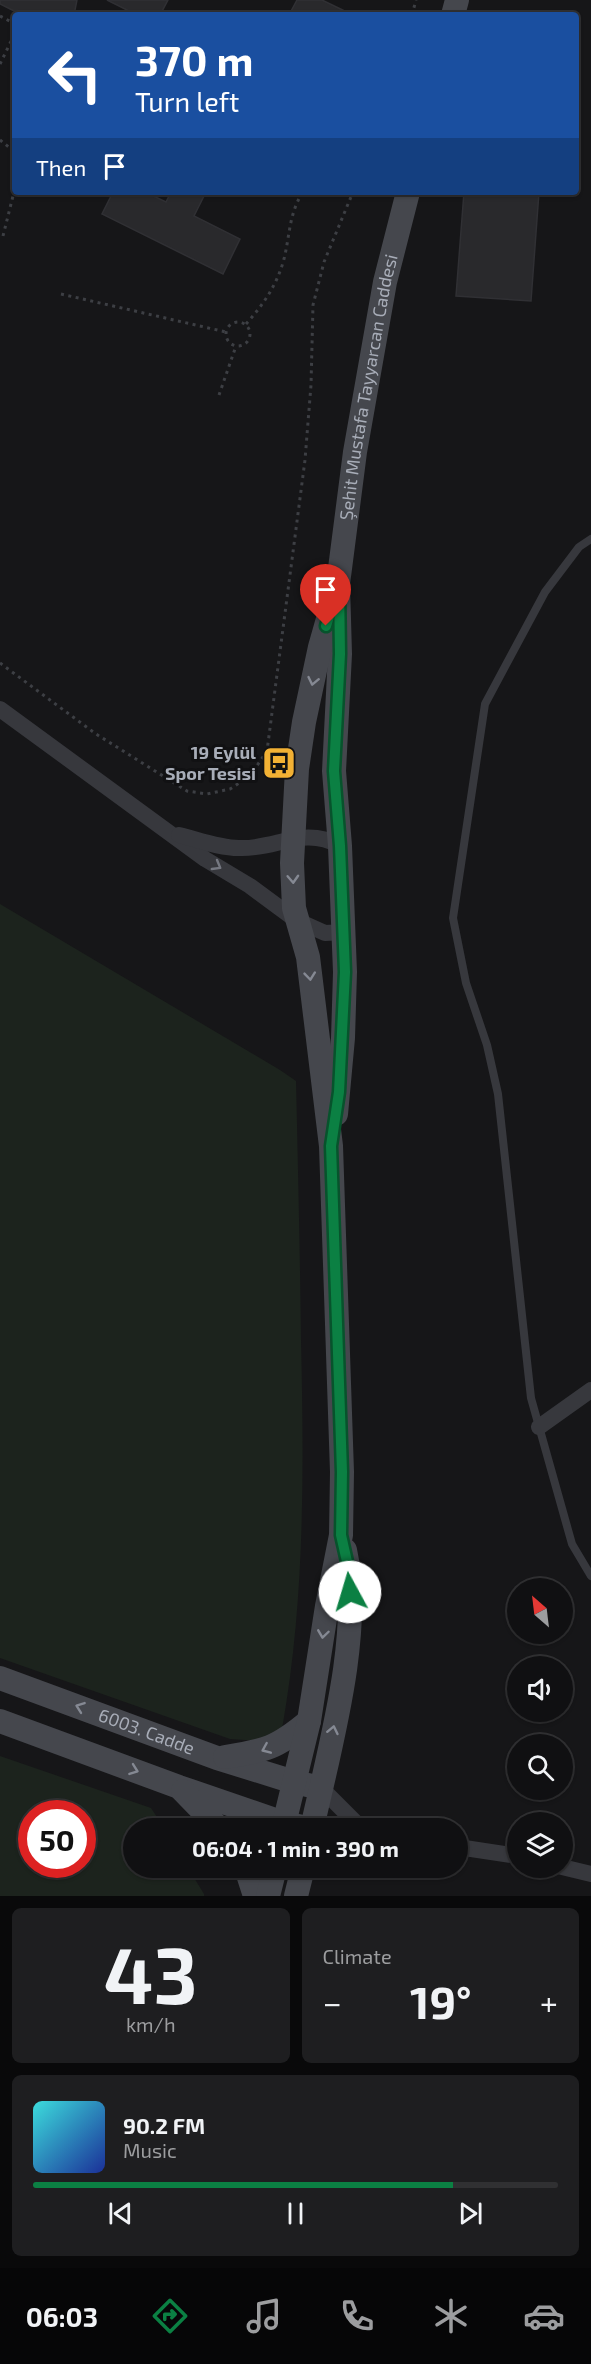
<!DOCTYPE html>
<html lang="en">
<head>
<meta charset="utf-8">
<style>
	:root { --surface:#101012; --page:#1e1e20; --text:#f1f3f6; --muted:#9c9d9f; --line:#303032; --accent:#0b8043 }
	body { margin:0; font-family:"Exo 2",sans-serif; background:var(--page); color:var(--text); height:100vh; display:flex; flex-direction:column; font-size:22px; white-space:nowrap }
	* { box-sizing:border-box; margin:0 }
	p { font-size:20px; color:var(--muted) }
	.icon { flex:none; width:33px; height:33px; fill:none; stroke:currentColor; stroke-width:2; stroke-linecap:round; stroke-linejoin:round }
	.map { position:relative; height:1896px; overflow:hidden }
	.drawer { display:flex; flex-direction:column; gap:12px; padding:12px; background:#09090a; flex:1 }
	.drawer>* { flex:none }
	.top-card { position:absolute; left:12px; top:12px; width:567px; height:183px; border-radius:6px; box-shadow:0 2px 4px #0004,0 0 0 2px var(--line); background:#1a4fa0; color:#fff; overflow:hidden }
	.needle { width:39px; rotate:332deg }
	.buttons { position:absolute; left:507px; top:1578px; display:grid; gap:12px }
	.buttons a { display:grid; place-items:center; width:66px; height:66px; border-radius:50%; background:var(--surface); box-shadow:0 2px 4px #0004,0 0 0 2px var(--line); font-size:30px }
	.speed { position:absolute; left:18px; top:1800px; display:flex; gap:12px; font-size:30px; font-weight:700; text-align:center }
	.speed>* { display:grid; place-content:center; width:78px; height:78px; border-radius:50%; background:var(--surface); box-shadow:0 2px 4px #0004,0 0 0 2px var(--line); line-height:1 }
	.speed .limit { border:9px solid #d22; background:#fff; color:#111 }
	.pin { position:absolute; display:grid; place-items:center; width:51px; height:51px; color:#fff; margin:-62px -26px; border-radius:50% 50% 50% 0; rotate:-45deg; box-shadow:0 0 6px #0007 }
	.pin .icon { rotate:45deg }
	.me { position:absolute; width:66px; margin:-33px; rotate:354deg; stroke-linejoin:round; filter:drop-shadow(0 0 4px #0008) }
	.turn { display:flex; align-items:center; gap:21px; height:126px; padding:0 24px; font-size:27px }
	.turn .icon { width:78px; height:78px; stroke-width:2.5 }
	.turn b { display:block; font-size:42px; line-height:51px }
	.then { display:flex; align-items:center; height:57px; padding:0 24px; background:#0003; gap:12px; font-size:22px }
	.big { font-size:45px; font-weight:700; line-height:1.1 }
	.drawer .widget { flex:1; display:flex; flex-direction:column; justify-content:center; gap:9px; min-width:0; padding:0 21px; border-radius:9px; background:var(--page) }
	.drawer .dial { align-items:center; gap:0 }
	.dial b { font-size:78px; line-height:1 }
	.song { display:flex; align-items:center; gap:18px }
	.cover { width:72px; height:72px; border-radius:9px; background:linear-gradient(135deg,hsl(180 70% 55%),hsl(230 70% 35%)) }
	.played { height:6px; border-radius:3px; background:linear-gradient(90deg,var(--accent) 80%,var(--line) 80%) }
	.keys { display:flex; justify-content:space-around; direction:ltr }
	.heat { display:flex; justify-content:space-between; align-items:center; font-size:33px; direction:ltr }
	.drawer .tiles { flex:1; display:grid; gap:12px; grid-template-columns:1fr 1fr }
	.widget:last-child { grid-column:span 2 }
	.trip { position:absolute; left:123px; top:1818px; width:345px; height:60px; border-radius:30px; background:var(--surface); box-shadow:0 2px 4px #0004,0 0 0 2px var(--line); font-weight:700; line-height:60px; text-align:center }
	.tabs { display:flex; height:96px; justify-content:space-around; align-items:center; background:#060607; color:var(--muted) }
	.tabs .icon { width:42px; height:42px }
	.tabs .selected { color:var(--accent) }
	.tabs b { font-size:27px; color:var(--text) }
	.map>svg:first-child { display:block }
</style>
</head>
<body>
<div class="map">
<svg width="591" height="1896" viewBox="0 0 591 1896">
	<rect width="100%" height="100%" fill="#161618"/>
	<g fill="#1c231d" fill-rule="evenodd">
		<path d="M0,904L280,1070L296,1081C298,1167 300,1254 301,1340C304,1470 305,1601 282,1729L258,1741L230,1739L0,1658Z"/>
		<path d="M0,1756L151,1808L164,1828H134V1868H188L204,1894V1896H0ZM32,1814H82V1864H32Z"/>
	</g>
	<g fill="#29292c" stroke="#303034" stroke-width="1.5">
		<polygon points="0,0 77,0 74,15 22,15 0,4"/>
		<polygon points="107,0 168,0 160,15 137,15"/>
		<polygon points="297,0 322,0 353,15 289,15"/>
		<polygon points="113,192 145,192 166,202 171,192 206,192 194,216 240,239 223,274 102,214"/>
		<polygon points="464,192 539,192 531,301 456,296"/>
	</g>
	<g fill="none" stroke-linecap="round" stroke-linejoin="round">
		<g stroke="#3d3f44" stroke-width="3" stroke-dasharray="3 4.5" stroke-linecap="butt">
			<polyline points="412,15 416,0"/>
			<polyline points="0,16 15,24"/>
			<polyline points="0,64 15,33"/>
			<polyline points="0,140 15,152"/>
			<polyline points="304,192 313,195 322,192"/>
			<polyline points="3,236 15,188"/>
			<polyline points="61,294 226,332"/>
			<circle cx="238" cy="334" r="12"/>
			<path d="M246,324C263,305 277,285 284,259C290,235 289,213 303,192"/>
			<polyline points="219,395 236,346"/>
			<polyline points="0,663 96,734 187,791 207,794 230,789 250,776 267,751 305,460 311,385 313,305 324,262 353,192"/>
		</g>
		<polyline stroke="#37383d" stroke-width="8" points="591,539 579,547 545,592 485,704 453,918 466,983 487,1045 498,1094 531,1398 572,1544 591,1576"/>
		<g stroke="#37383d" stroke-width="16">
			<polyline points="0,709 205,859 250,886 296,920 325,933 345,932"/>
			<path d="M179,835C199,840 219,848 239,848C276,850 303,825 340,846"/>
			<polyline points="539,1427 591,1390"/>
			<polyline points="321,1788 361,1828"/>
			<polyline points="458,1847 518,1856"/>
			<polyline points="562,1867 591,1874"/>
		</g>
		<g stroke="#45474d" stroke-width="24">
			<polyline points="453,15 457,0"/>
			<path id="s1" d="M336,1114L343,1038L345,972L340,846L334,771L340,654L338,584L355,452L385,282L408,192"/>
			<path id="s2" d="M0,1678L217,1758L294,1782L321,1788"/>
			<polyline points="0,1721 179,1787 284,1823 307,1828"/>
			<path d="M225,1757C265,1751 277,1748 309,1721"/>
			<polyline points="183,1791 219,1828"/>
			<polyline points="283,1828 309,1721 327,1606 341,1535 342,1472 331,1146 308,957 294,908 292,863 297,769 304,722 320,647 338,584"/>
			<path d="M312,1828C330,1747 363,1631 345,1550"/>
			<polyline points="246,1868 255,1896"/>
			<polyline points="268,1896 275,1868"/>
			<polyline points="296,1896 303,1868"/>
		</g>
	</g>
	<defs><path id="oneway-chevron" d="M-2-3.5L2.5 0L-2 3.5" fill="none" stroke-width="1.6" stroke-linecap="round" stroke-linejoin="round" transform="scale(1.5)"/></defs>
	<g stroke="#858993">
		<use href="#oneway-chevron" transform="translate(313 681) rotate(102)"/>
		<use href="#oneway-chevron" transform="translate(293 879) rotate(87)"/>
		<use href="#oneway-chevron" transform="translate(310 976) rotate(84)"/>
		<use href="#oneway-chevron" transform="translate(323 1634) rotate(98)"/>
		<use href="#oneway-chevron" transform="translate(80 1707) rotate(-160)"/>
		<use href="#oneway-chevron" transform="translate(333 1730) rotate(-78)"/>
		<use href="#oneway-chevron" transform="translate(266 1749) rotate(157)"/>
		<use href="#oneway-chevron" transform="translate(134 1770) rotate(20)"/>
	</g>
	<use stroke="#757881" href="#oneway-chevron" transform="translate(217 866) rotate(30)"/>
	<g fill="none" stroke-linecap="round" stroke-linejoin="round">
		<defs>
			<polyline id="route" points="326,626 339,584 340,654 334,771 340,846 345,972 339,1092 331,1146 342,1472 341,1535 348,1566 350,1592"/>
		</defs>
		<use href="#route" stroke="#07532c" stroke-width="15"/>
		<use href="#route" stroke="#0b8043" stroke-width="10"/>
	</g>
	<defs>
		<symbol id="bus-square" viewBox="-11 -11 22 22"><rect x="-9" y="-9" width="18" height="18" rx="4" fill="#f2b134" stroke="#111113"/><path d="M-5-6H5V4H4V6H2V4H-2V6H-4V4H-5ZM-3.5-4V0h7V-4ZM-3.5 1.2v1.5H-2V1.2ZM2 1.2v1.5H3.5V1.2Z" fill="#111"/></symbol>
	</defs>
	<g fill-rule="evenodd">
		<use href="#bus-square" x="260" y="744" width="38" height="38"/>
	</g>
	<g text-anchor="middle" stroke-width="6" stroke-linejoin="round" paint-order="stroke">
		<g font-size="18" fill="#a8adb8" stroke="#111113">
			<text dy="6" stroke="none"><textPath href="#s1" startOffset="730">Şehit Mustafa Tayyarcan Caddesi</textPath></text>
			<text dy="6" stroke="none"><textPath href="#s2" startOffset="156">6003. Cadde</textPath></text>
		</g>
		<g font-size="18" font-weight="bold" fill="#a8adb8" stroke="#111113" text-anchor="end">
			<text x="256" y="759">19 Eylül<tspan x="256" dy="21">Spor Tesisi</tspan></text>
		</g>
	</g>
</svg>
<div class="buttons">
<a><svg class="needle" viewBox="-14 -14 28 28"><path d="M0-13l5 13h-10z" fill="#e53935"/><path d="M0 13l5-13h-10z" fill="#9c9d9f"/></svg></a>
<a><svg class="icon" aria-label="sound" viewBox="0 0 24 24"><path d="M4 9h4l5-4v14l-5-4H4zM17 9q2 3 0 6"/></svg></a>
<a><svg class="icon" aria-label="search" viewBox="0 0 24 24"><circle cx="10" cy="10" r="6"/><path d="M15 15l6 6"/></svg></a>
<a><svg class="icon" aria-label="layers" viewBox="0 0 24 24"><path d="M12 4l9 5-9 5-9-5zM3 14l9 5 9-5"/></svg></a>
</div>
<div class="speed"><div class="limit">50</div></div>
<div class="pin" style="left:326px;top:626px;background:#d93025"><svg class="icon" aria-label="arrive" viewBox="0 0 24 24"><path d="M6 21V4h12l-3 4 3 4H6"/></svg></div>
<svg class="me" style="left:350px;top:1592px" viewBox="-20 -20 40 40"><circle r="19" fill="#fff"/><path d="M0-13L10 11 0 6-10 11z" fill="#0b8043"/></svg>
<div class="trip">06:04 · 1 min · 390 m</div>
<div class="top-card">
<div class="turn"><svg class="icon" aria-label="left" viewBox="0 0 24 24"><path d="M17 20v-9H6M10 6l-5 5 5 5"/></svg><div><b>370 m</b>Turn left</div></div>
<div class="then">Then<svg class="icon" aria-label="arrive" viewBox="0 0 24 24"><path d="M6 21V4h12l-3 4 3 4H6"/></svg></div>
</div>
</div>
<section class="drawer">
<div class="tiles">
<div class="widget dial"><b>43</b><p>km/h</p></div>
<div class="widget"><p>Climate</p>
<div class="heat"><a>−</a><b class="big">19°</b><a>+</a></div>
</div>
<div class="widget">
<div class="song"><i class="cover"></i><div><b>90.2 FM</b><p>Music</p></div></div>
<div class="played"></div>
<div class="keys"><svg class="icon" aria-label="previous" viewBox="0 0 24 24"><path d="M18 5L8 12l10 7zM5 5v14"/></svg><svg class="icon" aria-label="pause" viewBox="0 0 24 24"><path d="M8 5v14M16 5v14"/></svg><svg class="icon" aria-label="next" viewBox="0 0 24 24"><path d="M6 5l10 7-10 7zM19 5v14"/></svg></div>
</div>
</div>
</section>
<nav class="tabs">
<b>06:03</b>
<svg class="icon selected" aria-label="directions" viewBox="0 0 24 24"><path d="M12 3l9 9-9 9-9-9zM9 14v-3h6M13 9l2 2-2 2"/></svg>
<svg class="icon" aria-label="music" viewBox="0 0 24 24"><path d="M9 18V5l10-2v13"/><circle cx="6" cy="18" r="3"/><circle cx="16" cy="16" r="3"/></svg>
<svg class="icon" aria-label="phone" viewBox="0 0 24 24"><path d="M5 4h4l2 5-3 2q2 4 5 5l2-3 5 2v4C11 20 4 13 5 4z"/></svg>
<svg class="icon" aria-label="climate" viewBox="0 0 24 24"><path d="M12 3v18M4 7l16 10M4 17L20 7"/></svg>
<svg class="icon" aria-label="car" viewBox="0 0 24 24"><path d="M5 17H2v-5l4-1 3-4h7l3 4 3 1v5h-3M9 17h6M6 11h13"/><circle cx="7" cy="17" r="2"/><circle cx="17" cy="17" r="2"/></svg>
</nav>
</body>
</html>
